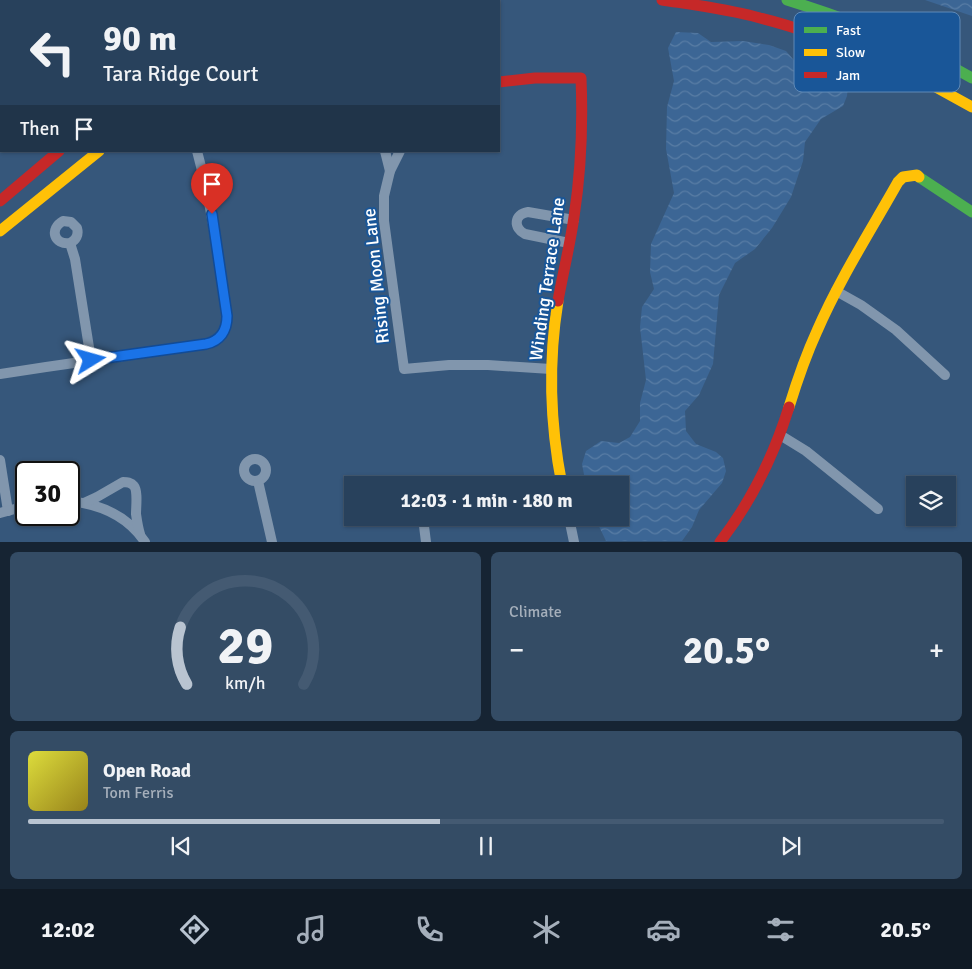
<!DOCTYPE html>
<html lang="en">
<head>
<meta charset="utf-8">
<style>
	:root { --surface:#28415c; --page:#344c65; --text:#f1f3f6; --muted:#a5afbb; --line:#445a72; --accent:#b9c4d1 }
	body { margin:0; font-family:Signika,sans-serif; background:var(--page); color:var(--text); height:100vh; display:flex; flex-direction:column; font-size:19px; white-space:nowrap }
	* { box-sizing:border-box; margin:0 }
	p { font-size:16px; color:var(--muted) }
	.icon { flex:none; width:28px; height:28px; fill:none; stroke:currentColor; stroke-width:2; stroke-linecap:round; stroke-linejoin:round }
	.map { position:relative; height:542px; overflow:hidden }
	.details { display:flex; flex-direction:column; gap:10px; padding:10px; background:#162433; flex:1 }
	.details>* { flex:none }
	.top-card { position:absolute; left:0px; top:0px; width:500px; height:152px; box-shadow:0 1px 4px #0004,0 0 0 1px var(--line); background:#28415c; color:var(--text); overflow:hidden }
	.controls { position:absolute; left:906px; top:476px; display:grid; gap:10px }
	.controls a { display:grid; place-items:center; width:50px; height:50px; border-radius:0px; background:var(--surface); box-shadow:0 1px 4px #0004,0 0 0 1px var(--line); font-size:25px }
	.speed { position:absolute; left:15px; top:461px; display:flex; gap:10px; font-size:25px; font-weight:700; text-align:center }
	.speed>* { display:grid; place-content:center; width:65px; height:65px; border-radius:50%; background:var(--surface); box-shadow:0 1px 4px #0004,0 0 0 1px var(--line); line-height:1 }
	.speed .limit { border:2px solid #111; border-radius:8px; background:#fff; color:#111 }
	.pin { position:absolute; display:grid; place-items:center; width:42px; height:42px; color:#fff; margin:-51px -21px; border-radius:50% 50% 50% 0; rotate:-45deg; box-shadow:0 0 5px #0007 }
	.pin .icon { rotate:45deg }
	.me { position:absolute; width:55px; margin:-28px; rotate:82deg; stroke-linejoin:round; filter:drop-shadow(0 0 4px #0008) }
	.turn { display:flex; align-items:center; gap:18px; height:105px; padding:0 20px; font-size:22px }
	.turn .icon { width:65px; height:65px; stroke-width:2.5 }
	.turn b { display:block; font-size:35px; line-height:42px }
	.then { display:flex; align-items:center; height:48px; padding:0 20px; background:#0003; gap:10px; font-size:19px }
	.big { font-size:38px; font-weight:700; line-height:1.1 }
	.details .card { flex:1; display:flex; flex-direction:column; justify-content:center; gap:8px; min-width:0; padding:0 18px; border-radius:8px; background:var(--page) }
	.details .dial { align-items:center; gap:0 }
	.dial svg { height:130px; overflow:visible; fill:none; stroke:var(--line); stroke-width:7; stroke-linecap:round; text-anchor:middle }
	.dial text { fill:var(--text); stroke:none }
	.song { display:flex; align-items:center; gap:15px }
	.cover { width:60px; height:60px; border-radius:8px; background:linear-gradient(135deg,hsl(60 70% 55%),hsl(50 70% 35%)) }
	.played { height:5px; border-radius:2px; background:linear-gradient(90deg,var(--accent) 45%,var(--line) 45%) }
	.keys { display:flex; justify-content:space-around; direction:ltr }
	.heat { display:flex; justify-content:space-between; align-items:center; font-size:28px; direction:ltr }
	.details .tiles { flex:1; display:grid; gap:10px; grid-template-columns:1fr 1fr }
	.card:last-child { grid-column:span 2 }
	.trip { position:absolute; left:344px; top:476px; width:285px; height:50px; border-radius:0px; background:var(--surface); box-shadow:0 1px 4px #0004,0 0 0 1px var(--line); font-weight:700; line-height:50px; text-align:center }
	.tab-bar { display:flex; height:80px; justify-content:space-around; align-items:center; background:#101a25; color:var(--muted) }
	.tab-bar .icon { width:35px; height:35px }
	.tab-bar .selected { color:var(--accent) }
	.tab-bar b { font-size:22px; color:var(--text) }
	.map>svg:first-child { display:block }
</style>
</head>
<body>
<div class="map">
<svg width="972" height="542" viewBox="0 0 972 542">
	<defs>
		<pattern id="water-waves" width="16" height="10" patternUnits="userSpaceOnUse" patternTransform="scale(1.25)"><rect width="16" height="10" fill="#3c6695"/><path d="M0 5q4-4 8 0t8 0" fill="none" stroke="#597da5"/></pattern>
	</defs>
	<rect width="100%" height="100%" fill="#36577b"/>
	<g fill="url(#water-waves)">
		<polygon points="925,0 972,0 972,16"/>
		<polygon points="676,32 698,33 711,42 743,41 769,45 786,51 799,66 822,65 837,71 848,84 847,96 843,106 821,119 805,142 803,161 791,197 772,228 755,249 735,263 719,295 713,364 699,395 685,411 686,431 696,444 716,452 723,458 726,471 722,483 699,510 692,527 682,541 606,541 595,518 620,518 620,485 586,485 582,464 586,451 601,441 619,443 630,437 640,421 640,403 646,380 640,327 642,307 654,289 650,272 651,244 674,193 666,149 667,107 674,81 668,48"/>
	</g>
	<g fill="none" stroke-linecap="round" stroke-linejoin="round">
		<g stroke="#8196ad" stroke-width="10">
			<polyline points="22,0 23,1"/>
			<polyline points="0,72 1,71"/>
			<polyline points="385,151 390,171"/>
			<polyline points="400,151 390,171 384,196 384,221 404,369 449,365 488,365 551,369"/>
			<path d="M70,243C76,240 79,235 77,228L71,222L63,221C49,229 54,245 70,243L75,259L91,360"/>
			<path d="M569,243L525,234C513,228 514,214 528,212L574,220"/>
			<polyline points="836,291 861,305 896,330 945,375"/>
			<path d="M0,374L46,367L206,344C220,341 227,331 227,316C219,261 212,206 197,151"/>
			<polyline points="780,435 806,451 878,509"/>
			<circle cx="255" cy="470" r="11"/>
			<polyline points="0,460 8,511"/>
			<polyline points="258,481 272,542"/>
			<path d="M69,501C100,504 127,515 145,542"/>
			<path d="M84,503L97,497L123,482C127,482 131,482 134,486C138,491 136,507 136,514C137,521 138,528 140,534"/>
			<polyline points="0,513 26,506"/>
			<polyline points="423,518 426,542"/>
			<polyline points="569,518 574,542"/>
		</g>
		<g stroke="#4caf50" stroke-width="11">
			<path d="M787,0C852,20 913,44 972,78"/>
			<polyline points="919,177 972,212"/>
		</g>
		<g stroke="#ffc107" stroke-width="11">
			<polyline points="462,1 471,0"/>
			<polyline points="879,59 914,75 972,107"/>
			<polyline points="0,231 99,151"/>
			<path d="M558,301C548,362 550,424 562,485"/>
			<path d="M789,407C797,381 806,355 817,331C839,280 871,230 898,182L903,177L917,175L919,177"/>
		</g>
		<g stroke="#c62828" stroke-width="11">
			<path d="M662,0C695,5 728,9 760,18C801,28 840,43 879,59"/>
			<polyline points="345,1 349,0"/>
			<path d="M499,82L535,78H581C583,125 581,171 574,217C570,245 563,273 558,301"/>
			<polyline points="0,201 59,151"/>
			<path d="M720,542C751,502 774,455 789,407"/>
		</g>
	</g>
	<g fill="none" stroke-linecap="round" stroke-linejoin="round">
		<defs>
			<path id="route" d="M91,360L206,344C220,341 227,331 227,316L212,214"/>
		</defs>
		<use href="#route" stroke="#114b97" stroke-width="12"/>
		<use href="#route" stroke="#1a73e8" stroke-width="9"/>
	</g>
	<g text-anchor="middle" stroke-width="4" stroke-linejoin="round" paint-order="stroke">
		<g font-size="18" fill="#fff" stroke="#195698">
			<text transform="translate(376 276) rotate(-96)" y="6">Rising Moon Lane</text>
			<text transform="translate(547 279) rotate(-82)" y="6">Winding Terrace Lane</text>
		</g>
	</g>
	<rect x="794" y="12" width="166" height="80" rx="8" fill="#195698" stroke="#5e89b7" stroke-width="1"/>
	<rect x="804" y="27" width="23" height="6" fill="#4caf50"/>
	<rect x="804" y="49" width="23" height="7" fill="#ffc107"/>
	<rect x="804" y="72" width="23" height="6" fill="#c62828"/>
	<g font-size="14" fill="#fff">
		<text x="836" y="35">Fast</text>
		<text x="836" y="57">Slow</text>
		<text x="836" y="80">Jam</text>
	</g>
</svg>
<div class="controls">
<a><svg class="icon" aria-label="layers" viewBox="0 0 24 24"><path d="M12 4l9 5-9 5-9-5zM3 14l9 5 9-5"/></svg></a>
</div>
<div class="speed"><div class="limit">30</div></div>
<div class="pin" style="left:212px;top:214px;background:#d93025"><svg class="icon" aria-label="arrive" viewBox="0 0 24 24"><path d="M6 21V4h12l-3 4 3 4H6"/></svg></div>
<svg class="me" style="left:91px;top:360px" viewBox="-20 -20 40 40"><path d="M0-17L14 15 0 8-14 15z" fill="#1a73e8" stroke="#fff" stroke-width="4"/></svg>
<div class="trip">12:03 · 1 min · 180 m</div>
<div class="top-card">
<div class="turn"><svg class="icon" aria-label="left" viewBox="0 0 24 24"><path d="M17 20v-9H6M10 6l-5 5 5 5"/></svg><div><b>90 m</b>Tara Ridge Court</div></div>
<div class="then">Then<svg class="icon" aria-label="arrive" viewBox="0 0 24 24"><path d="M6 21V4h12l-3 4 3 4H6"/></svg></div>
</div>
</div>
<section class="details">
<div class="tiles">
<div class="card dial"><svg viewBox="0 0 100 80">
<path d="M14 69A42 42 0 1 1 86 69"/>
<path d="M14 69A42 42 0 0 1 10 34" stroke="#b9c4d1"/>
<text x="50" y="56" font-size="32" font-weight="700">29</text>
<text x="50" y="72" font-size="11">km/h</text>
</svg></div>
<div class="card"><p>Climate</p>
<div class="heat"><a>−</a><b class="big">20.5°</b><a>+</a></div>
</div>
<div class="card">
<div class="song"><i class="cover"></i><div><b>Open Road</b><p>Tom Ferris</p></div></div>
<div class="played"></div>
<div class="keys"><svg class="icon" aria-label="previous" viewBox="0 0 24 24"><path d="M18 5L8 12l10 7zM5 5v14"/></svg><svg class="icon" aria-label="pause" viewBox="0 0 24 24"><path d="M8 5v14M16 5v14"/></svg><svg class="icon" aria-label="next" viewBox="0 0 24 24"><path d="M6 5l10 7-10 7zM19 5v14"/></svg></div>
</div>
</div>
</section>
<nav class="tab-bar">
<b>12:02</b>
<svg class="icon selected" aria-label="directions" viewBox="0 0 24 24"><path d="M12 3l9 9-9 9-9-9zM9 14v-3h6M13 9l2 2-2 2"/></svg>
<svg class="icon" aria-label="music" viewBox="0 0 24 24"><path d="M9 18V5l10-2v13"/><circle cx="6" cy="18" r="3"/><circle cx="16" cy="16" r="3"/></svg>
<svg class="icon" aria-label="phone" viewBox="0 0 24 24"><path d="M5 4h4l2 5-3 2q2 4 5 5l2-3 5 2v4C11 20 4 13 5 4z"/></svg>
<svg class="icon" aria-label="climate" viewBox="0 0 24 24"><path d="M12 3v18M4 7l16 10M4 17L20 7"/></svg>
<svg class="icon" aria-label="car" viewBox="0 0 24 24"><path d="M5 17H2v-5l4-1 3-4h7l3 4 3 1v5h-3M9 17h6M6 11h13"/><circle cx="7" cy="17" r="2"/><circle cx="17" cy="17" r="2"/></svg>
<svg class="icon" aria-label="filters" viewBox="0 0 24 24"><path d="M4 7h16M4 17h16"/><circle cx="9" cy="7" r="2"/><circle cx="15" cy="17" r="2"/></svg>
<b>20.5°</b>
</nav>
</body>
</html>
